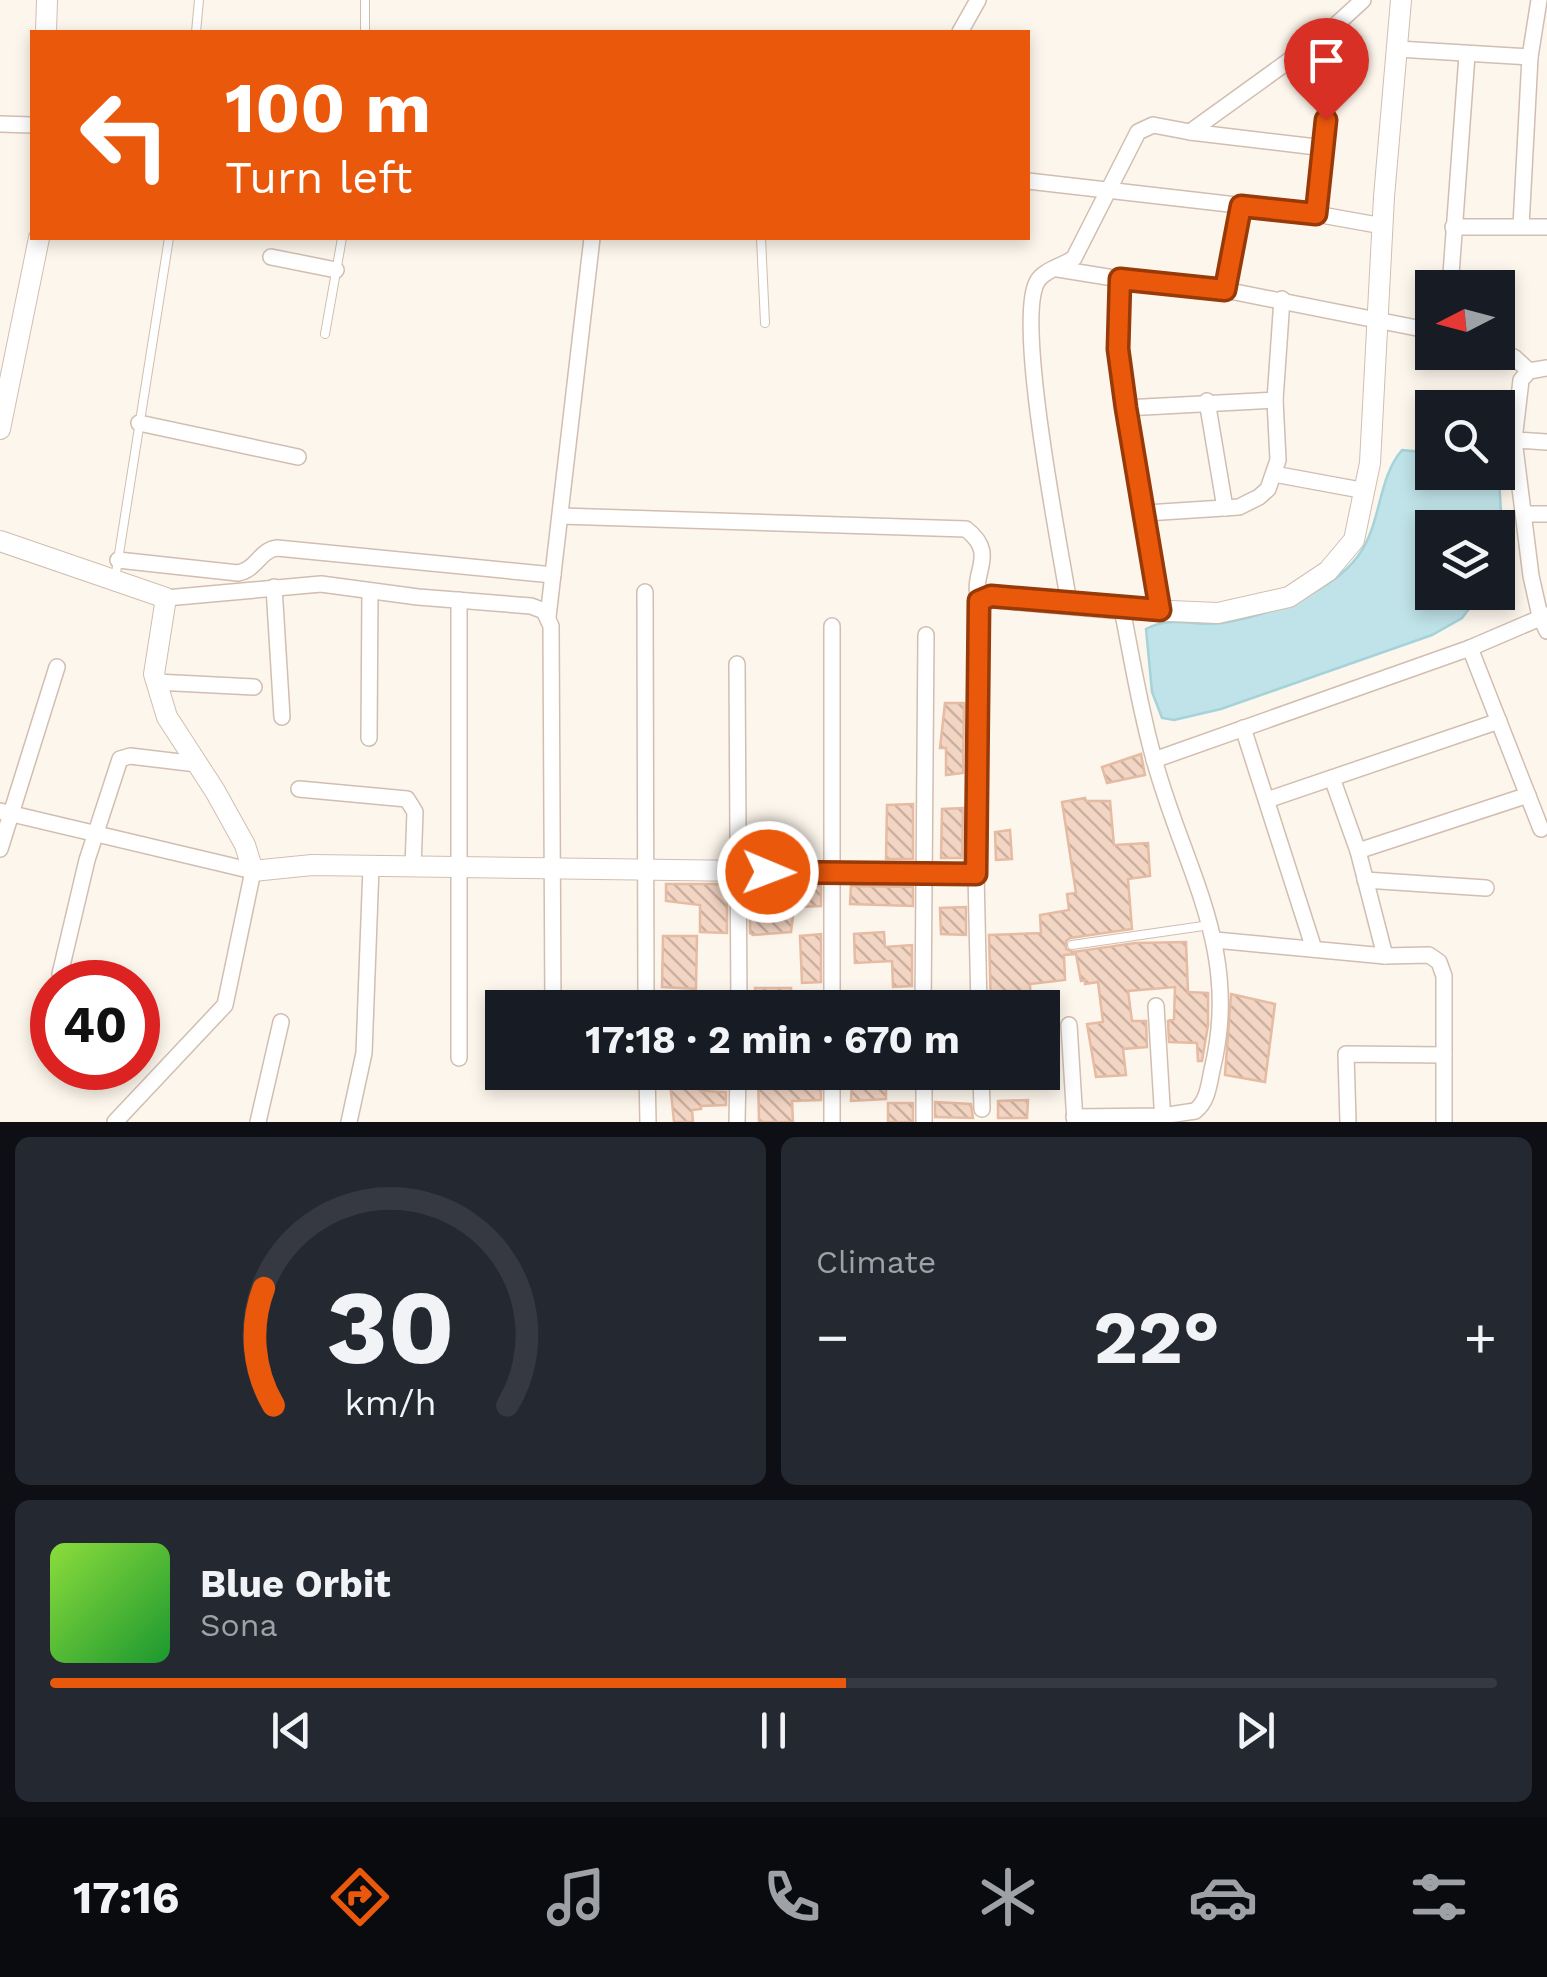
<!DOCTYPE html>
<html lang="en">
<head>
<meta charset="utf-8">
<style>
	:root { --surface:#171b24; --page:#242831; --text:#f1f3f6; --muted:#9ea1a6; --line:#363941; --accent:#ea580c }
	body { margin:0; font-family:"Work Sans",sans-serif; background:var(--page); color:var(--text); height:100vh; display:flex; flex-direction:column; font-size:38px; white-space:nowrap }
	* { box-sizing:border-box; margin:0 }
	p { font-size:32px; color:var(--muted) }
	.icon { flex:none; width:55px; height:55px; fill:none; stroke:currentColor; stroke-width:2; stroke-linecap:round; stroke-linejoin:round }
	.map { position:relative; height:1122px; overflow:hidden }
	.details { display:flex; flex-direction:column; gap:15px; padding:15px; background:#0d0f14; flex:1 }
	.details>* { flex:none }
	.guide { position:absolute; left:30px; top:30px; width:1000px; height:210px; border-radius:0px; box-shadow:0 5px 15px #0003; background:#ea580c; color:#fff; overflow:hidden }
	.needle { width:65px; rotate:264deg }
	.fabs { position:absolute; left:1415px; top:270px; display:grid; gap:20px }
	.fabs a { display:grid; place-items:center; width:100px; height:100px; border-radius:0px; background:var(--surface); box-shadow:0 5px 15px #0003; font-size:50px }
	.speed { position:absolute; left:30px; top:960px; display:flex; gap:20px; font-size:50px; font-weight:700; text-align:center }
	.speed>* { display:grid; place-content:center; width:130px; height:130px; border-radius:50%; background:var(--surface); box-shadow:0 5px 15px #0003; line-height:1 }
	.speed .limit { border:15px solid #d22; background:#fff; color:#111 }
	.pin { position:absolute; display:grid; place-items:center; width:85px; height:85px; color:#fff; margin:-102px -42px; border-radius:50% 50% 50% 0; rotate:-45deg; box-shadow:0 0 10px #0007 }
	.pin .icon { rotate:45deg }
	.me { position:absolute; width:110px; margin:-55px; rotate:91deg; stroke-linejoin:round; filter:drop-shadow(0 0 8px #0008) }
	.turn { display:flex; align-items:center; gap:35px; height:210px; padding:0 30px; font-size:45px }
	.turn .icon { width:130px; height:130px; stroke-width:2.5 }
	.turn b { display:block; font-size:70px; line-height:85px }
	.big { font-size:75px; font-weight:700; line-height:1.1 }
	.details .tile { flex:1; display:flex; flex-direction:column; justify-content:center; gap:15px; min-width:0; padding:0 35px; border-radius:15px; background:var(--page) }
	.details .dial { align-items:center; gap:0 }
	.dial svg { height:260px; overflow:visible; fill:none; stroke:var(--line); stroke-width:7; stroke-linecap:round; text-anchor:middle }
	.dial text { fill:var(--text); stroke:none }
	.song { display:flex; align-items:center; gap:30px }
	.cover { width:120px; height:120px; border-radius:15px; background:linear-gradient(135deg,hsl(90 70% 55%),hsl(130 70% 35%)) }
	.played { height:10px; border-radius:5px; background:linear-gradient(90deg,var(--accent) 55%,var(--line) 55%) }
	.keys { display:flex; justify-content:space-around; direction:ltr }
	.heat { display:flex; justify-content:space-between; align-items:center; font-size:55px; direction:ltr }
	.details .tiles { flex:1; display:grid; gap:15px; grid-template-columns:1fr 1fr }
	.tile:last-child { grid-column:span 2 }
	.trip { position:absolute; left:485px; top:990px; width:575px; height:100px; border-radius:0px; background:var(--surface); box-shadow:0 5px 15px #0003; font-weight:700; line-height:100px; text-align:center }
	.tabs { display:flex; height:160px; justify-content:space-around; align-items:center; background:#090b0e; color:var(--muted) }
	.tabs .icon { width:70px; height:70px }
	.tabs .on { color:var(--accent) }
	.tabs b { font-size:45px; color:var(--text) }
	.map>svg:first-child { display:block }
</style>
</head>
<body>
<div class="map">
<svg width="1547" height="1122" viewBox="0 0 1547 1122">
	<defs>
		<pattern id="building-back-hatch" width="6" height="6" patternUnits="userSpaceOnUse" patternTransform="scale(2.5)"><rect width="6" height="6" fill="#f3d5c3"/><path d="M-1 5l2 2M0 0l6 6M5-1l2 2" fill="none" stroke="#cab0a1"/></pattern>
	</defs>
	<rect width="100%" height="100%" fill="#fdf6ec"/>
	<path fill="#bfe3e8" stroke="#a5d3da" stroke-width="2.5" d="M1402,450L1432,453V472L1493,473L1499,477L1501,514L1498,540V528H1432V592L1481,593L1462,618L1432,635L1221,709L1174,720L1162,718L1152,692L1146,629C1171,615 1195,627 1222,623C1266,616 1331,593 1358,556C1382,524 1377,479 1402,450Z"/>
	<g fill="url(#building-back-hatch)" stroke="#e6bba3" stroke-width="2.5">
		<polygon points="945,703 964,703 963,773 946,775 946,748 940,748"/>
		<polygon points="1141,754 1145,775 1107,783 1102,767"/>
		<polygon points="1085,798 1086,801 1110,801 1114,845 1148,843 1150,876 1128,879 1132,929 1070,938 1066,941 1066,949 1073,952 1135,943 1186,942 1188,992 1208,993 1208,1025 1202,1061 1198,1061 1197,1043 1169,1042 1168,1021 1174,1019 1175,987 1128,991 1132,1021 1146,1021 1147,1047 1123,1049 1126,1075 1096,1077 1087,1024 1103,1022 1098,982 1085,984 1085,980 1081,981 1076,954 1064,955 1065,980 1030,984 1031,1008 991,1008 989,935 1041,933 1040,915 1069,910 1067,894 1076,893 1062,802"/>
		<polygon points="913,804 913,859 886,859 887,805"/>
		<polygon points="963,808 962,858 941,858 942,809"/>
		<polygon points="1010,830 1012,859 996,860 995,832"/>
		<polygon points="666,884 727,884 727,933 700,932 700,905 666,901"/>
		<polygon points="771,885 821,886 821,906 794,907 791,932 753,935 750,933 750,905 773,906"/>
		<polygon points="851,886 913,887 913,906 850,904"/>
		<polygon points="966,907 966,935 941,934 940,908"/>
		<polygon points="884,932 885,947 912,945 912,986 893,987 892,961 855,963 854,934"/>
		<polygon points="821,934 821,982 802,983 800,936"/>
		<polygon points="663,936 697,936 696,989 662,987"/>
		<polygon points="755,988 791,988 792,1008 756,1008"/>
		<polygon points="1231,994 1275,1004 1265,1082 1225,1075"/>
		<polygon points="1058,1022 1059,1043 1042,1044 1042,1023"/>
		<polygon points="669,1072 699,1072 700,1091 726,1092 726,1105 701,1106 701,1109 692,1110 693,1122 674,1122"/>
		<polygon points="758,1072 792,1072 792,1083 821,1084 821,1100 792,1101 793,1122 759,1122"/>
		<polygon points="886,1078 886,1099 851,1101 852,1080"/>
		<polygon points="1028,1100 1027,1118 998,1118 998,1101"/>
		<polygon points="935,1102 971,1104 973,1118 935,1117"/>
		<rect x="888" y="1103" width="25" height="19"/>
	</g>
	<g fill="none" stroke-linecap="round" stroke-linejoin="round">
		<defs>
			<g id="service">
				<polyline points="196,32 199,0"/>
				<polyline points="365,32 365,0"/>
				<polyline points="761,238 765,323"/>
				<polyline points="325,334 342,238"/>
				<polyline points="115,579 169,238"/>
				<polyline points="1072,945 1210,925"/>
			</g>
			<g id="minor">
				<polyline points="960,32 978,0"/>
				<polyline points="1398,49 1530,57"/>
				<polyline points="0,124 32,125"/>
				<polyline points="1190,132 1325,148"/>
				<polyline points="1028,181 1316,214 1383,226"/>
				<polyline points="1316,214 1325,148 1326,34"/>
				<polyline points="1521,226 1530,57 1539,0"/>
				<polyline points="1453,227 1547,227"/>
				<polyline points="271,257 336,270"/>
				<polyline points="1058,269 1120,279 1225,290 1432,331"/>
				<polyline points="1120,279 1119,349 1125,408 1160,611"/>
				<polyline points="1450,288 1467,55"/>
				<polyline points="1225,290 1241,206"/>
				<polyline points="1498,349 1515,358 1529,371"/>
				<polyline points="1547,368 1529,371 1521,380 1514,440 1531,576 1540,616 1547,631"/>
				<polyline points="1207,401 1225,508"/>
				<polyline points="1125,408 1275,400"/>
				<polyline points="139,423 298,457"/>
				<polyline points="1514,440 1547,442"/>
				<polyline points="1274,474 1366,491"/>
				<polyline points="1146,513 1239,507 1259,497 1268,489 1278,460 1275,400 1282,299"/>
				<polyline points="1525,514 1547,514"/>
				<path d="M561,516L966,529C999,555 970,571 979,601"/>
				<path d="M118,560L238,573C256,570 260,550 277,548L553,575"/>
				<polyline points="274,587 282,717"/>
				<polyline points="645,592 646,1008"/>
				<polyline points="166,598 321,584 418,597 531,606 544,611 551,626 553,1008"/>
				<path d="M1069,603C1060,547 1015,322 1037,282C1043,270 1063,266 1074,258L1138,132L1153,125L1190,132L1326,34L1363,0"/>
				<polyline points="548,617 592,238"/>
				<polyline points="1470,648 1541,829"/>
				<polyline points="737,664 739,1008"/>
				<polyline points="156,682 254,687"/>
				<polyline points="1243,728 1314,949"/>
				<polyline points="369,738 370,591"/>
				<polyline points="1154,760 1470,648 1547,615"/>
				<polyline points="1332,778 1358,851 1385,956"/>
				<polyline points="299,789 407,799 415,812 413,867"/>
				<polyline points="1267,800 1499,721"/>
				<polyline points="0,811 253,871 225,1005 115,1122"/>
				<polyline points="0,849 57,667"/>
				<polyline points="1358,851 1528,795"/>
				<polyline points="976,874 979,1008"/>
				<polyline points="1365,880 1486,888"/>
				<polyline points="1215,940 1385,956 1429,955 1439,962 1444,976 1444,1122"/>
				<polyline points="60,974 87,860 120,759 130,756 197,764"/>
				<polyline points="1156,1006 1163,1122"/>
				<polyline points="832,1008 832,626"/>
				<polyline points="923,1008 926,635"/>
				<polyline points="1069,1025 1075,1122"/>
				<polyline points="459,1058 459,600"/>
				<polyline points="647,1072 648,1122"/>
				<polyline points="832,1072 832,1122"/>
				<polyline points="924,1072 924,1122"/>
				<polyline points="981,1072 982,1109"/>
				<polyline points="552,1080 552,1072"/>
				<path d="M1074,1117L1162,1116L1195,1111C1208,1101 1209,1084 1212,1070C1242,949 1184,870 1154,759C1140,710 1132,659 1122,609"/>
				<polyline points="258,1122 281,1022"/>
				<polyline points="349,1122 364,1053 371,867"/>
				<polyline points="737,1122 738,1072"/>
				<polyline points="1348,1122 1346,1054 1444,1055"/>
			</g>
			<g id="tertiary">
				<polyline points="46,32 47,0"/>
				<polyline points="0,429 39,238"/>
				<polyline points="0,541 166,598 154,674 167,717 215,791 245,845 253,871 312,865 976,874 979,601 983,597 1122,609 1218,613 1289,597 1328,571 1354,540 1370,463 1384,197 1401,0"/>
			</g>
		</defs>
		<use href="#service" stroke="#d1beb0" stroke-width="10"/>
		<use href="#minor" stroke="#d1beb0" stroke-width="18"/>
		<use href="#tertiary" stroke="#d1beb0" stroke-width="22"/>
		<use href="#service" stroke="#fff" stroke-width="8"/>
		<use href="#minor" stroke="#fff" stroke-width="15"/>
		<use href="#tertiary" stroke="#fff" stroke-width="20"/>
	</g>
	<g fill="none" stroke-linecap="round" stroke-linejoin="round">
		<defs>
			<polyline id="route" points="768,872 976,874 979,601 991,596 1160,610 1126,408 1118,349 1120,279 1225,290 1241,206 1316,214 1326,120"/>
		</defs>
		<use href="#route" stroke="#983908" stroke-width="25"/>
		<use href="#route" stroke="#ea580c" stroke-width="18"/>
	</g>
</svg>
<div class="fabs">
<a><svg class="needle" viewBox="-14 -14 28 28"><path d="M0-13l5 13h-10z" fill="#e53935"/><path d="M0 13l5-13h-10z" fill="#9ea1a6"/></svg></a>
<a><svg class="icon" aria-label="search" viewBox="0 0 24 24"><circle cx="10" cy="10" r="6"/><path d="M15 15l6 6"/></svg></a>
<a><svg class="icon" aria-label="layers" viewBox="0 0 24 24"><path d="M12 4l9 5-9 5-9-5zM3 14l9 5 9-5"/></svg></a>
</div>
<div class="speed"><div class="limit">40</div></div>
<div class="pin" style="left:1326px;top:120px;background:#d93025"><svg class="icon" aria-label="arrive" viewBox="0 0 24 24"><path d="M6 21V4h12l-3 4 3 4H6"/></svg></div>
<svg class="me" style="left:768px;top:872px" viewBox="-20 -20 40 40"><circle r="17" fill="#ea580c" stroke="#fff" stroke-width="3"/><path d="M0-11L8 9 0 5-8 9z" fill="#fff"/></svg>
<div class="trip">17:18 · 2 min · 670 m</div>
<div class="guide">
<div class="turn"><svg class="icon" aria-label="left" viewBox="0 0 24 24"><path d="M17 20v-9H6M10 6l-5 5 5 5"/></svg><div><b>100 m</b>Turn left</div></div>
</div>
</div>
<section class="details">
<div class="tiles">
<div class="tile dial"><svg viewBox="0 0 100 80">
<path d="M14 69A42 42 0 1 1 86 69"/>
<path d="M14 69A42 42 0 0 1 11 33" stroke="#ea580c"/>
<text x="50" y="56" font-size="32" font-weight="700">30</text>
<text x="50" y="72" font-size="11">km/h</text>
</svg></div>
<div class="tile"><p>Climate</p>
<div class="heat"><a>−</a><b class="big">22°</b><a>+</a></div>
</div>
<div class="tile">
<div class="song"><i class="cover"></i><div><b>Blue Orbit</b><p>Sona</p></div></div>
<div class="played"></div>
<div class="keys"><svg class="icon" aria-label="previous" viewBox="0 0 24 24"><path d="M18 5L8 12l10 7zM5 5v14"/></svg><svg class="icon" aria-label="pause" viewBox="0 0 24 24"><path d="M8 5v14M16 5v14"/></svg><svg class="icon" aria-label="next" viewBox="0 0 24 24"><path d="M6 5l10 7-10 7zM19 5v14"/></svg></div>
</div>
</div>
</section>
<nav class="tabs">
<b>17:16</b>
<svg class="icon on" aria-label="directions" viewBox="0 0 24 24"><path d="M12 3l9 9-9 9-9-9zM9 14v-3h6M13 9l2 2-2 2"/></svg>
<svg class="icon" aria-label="music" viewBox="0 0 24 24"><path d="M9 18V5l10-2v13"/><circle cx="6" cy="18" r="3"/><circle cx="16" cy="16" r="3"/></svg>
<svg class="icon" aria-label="phone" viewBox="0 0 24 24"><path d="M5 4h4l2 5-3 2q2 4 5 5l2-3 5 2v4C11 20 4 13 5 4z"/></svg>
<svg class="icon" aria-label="climate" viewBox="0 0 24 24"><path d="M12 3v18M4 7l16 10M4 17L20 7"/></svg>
<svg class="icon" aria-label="car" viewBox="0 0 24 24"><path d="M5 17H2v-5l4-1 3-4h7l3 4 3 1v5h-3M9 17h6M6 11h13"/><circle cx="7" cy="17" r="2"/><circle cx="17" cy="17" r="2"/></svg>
<svg class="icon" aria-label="filters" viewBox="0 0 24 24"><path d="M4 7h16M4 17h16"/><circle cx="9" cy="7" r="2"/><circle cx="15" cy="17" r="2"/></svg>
</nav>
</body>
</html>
